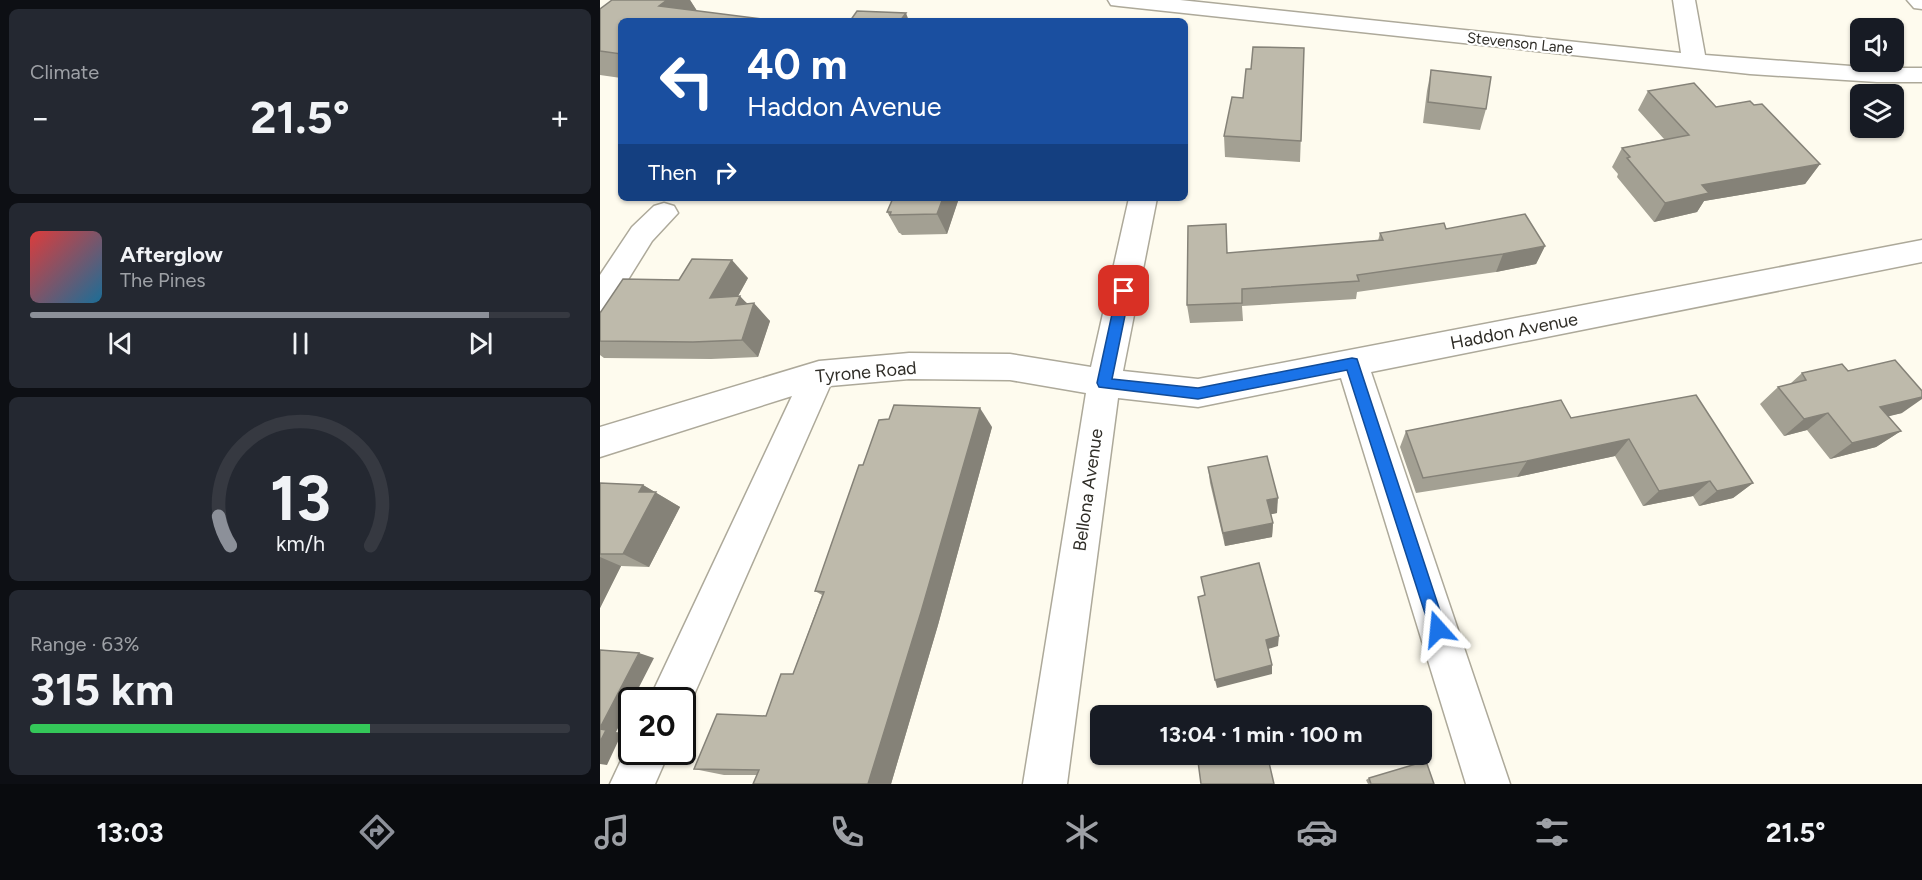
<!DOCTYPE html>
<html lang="en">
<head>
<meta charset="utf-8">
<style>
	:root { --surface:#171b24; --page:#242831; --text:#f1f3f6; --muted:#9ea1a6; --line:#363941; --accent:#8c9099 }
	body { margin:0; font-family:Figtree,sans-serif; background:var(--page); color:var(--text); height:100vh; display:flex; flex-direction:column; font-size:22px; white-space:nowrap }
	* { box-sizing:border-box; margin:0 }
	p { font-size:20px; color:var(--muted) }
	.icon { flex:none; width:33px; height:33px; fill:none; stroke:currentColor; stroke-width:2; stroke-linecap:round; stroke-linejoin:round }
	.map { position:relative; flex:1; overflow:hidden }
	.sheet { display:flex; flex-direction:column; gap:9px; padding:9px; background:#0d0f14; width:600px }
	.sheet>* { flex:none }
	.top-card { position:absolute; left:18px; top:18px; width:570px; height:183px; border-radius:9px; box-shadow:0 2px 4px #0004; background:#1a4fa0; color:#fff; overflow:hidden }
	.fabs { position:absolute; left:1250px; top:18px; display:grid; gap:12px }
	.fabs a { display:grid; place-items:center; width:54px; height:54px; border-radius:9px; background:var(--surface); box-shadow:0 2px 4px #0004; font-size:30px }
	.speed { position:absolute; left:18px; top:687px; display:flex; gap:12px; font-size:30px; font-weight:700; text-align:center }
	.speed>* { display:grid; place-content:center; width:78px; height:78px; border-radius:50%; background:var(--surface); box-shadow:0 2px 4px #0004; line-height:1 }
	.speed .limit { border:3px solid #111; border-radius:9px; background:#fff; color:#111 }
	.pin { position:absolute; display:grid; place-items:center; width:51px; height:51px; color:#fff; margin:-26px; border-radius:12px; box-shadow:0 3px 9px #0006 }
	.me { position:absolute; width:66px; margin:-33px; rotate:342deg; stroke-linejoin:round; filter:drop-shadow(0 0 4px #0008) }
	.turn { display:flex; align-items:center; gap:21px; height:126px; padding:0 30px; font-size:27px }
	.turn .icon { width:78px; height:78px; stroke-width:2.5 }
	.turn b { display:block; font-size:42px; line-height:51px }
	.then { display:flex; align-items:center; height:57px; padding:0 30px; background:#0003; gap:12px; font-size:22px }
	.big { font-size:45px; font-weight:700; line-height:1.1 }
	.sheet .tile { flex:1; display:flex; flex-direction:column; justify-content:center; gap:9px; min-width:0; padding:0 21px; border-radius:9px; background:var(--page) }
	.sheet .dial { align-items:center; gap:0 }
	.dial svg { height:156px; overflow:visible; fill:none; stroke:var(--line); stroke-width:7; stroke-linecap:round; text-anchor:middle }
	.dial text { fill:var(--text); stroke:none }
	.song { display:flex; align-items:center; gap:18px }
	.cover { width:72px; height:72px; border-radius:9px; background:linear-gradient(135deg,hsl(0 70% 55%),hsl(200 70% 35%)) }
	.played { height:6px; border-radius:3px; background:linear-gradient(90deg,var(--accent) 85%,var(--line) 85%) }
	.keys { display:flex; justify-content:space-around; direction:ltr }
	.heat { display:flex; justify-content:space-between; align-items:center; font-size:33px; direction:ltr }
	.charge { height:9px; border-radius:4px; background:linear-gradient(90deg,#34c759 63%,var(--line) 0) }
	.trip { position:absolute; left:490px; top:705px; width:342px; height:60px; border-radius:9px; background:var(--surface); box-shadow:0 2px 4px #0004; font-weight:700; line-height:60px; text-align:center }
	.menu { display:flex; height:96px; justify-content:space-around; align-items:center; background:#090b0e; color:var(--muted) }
	.menu .icon { width:42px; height:42px }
	.menu .current { color:var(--accent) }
	.menu b { font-size:27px; color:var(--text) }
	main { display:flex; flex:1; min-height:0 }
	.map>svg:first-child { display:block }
</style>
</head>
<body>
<main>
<section class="sheet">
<div class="tile"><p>Climate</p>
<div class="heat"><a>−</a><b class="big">21.5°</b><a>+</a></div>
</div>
<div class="tile">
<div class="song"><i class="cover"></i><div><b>Afterglow</b><p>The Pines</p></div></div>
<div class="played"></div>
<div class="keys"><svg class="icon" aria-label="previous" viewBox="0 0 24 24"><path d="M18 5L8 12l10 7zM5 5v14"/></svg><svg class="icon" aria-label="pause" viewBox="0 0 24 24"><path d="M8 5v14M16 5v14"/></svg><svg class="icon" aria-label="next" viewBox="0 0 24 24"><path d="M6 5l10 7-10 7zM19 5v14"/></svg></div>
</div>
<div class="tile dial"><svg viewBox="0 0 100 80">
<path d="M14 69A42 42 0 1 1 86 69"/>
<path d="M14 69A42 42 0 0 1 8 54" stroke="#8c9099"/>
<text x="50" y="56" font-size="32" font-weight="700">13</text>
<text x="50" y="72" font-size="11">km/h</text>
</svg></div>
<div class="tile"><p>Range · 63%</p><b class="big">315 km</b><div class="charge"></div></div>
</section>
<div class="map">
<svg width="1322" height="784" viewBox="0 0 1322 784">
	<rect width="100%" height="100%" fill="#fefbee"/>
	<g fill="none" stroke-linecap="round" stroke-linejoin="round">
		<defs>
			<g id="minor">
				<polygon points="508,0 580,0 1081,53 1073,0 1095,0 1105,55 1277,68 1322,68 1322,82 1277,82 1150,74 519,6 511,5"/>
				<polygon points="1307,0 1322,0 1322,9 1314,8"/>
				<polygon points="529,198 557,198 523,371 598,379 1322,240 1322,262 771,372 910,784 866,784 741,378 598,407 518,398 467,784 423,784 486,393 410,380 309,379 230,386 85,715 82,716 82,700 49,700 192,396 0,457 0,427 219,361 309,353 410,354 491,367"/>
				<polygon points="64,203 74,206 78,213 52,241 11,307 0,311 0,275 32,227 54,206"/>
				<polygon points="32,737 32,752 69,752 55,784 10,784"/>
			</g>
		</defs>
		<use href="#minor" stroke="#ada99a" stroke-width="3"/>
		<use href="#minor" fill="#fff" fill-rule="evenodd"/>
	</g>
	<g fill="#a3a093">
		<polygon points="12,0 90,0 97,11 162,19 163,21 21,21 21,78 0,75 0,9"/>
		<polygon points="704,48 700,162 625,157 624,136 643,98 651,69"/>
		<polygon points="831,70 886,109 880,130 823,123 827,91"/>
		<polygon points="1048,91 1116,107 1220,164 1205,184 1104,201 1097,212 1054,222 1017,177 1018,174 1012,167 1022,148 1064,139 1038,110"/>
		<polygon points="359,198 347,234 302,235 300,233 299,233 287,212"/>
		<polygon points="846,229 945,246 936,264 896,272 757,292 756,299 642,306 643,321 590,323 587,305 778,241 780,233"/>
		<polygon points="148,278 138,296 170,321 158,357 111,359 4,358 0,355 0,313"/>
		<polygon points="1248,371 1302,413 1288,416 1301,431 1276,447 1230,459 1207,430 1184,436 1160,404 1178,387 1190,384 1202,373"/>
		<polygon points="971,418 1153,483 1133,498 1099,506 1093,496 1043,506 1015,456 917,477 816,493 800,447 806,431"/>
		<polygon points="392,427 338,625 291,784 153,784 157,775 124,775 94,769 166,716 193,674 222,595 215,591 263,465"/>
		<polygon points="608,467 677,513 671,514 673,523 672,537 625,546 610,483"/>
		<polygon points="0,483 43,485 80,507 49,567 21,566 0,608"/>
		<polygon points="769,778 834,784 768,784 766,780"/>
	</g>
	<g fill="#858278">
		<polygon points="67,0 90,0 99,14 59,6"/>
		<polygon points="306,13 309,21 300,21"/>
		<polygon points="1220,164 1205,184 1104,201 1097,212 1054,222 1065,203 1102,185"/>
		<polygon points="343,198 359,198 347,234 337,214"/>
		<polygon points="945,246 936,264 896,272 903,254"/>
		<polygon points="132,260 148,278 127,316 110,298"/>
		<polygon points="140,296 152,309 154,303 170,321 158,357 142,340 136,305"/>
		<polygon points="1322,397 1322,399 1302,413 1258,424 1280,407"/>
		<polygon points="380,408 392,427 338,625 291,784 268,784"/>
		<polygon points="1228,413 1207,430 1184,436 1204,419"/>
		<polygon points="1301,431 1276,447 1230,459 1252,443"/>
		<polygon points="1029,439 1015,456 917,477 927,461"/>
		<polygon points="1110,481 1093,496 1043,506 1059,491"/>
		<polygon points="1153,483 1133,498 1099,506 1117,491"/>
		<polygon points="43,485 80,507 49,567 23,554 39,492"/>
		<polygon points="678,498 677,513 667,515 667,500"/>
		<polygon points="673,523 672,537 625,546 623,533"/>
		<polygon points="0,557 21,566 0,608"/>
		<polygon points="679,636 678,646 665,650 666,640"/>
		<polygon points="39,653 54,658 16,732 22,733 7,765 0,764 0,728"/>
		<polygon points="672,665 672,674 617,688 615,680"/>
	</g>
	<g fill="#bebaab" stroke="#858278" stroke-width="1.5">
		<polygon points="12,0 67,0 59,6 162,19 159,21 21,21 21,54 0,51 0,9"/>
		<polygon points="257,11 306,13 300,21 250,21"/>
		<polygon points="653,47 704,48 701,141 624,136 632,97 643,98 646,69 651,69"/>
		<polygon points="831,70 891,77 886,109 828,102"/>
		<polygon points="1094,83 1116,107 1150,101 1154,105 1162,104 1220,164 1102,185 1109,193 1065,203 1027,158 1030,157 1022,148 1089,135 1048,91"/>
		<polygon points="293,198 343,198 337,214 290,215 291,212 287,212"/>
		<polygon points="925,214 945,246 903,254 757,275 759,281 642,289 642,303 587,305 588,226 626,224 627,253 783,240 780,233 844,223 846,229"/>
		<polygon points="92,259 132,260 110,298 140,296 136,305 154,303 142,340 93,342 0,341 0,313 23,279 79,280"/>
		<polygon points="1295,360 1322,391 1322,397 1280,407 1301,431 1252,443 1228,413 1204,419 1178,387 1206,380 1202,373 1242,364 1248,371"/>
		<polygon points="1096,395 1153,483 1117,491 1110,481 1059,491 1029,439 927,461 823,478 806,431 961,400 971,418"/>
		<polygon points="294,405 380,408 321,612 268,784 153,784 159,770 94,769 117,714 166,716 181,674 193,674 224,592 215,591 259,465 263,465 279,420 289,419"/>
		<polygon points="667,456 678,498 667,500 673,523 623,533 608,467"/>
		<polygon points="0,483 43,485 39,492 56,492 23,554 0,554"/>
		<polygon points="659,563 679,636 666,640 672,665 615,680 598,597 605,595 601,577"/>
		<polygon points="0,650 39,653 0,728"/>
		<polygon points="0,729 6,730 0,742"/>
		<polygon points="597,754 667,754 674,784 601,784"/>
		<polygon points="826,761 834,784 771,784 769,778"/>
	</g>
	<polygon fill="#1a73e8" stroke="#114b97" stroke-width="1.5" points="524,286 530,291 512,379 598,388 752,358 757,359 846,629 844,635 838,637 832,635 830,629 747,370 598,399 499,387 497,383 517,291"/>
	<g text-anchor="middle" stroke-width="4.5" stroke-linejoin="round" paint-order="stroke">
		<g font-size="15" fill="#2f2d27" stroke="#fff">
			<text transform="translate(920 43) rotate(6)" y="5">Stevenson Lane</text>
		</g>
		<g font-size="18" fill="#2f2d27" stroke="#fff">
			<text transform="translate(914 331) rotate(-11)" y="6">Haddon Avenue</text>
			<text transform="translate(266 372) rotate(-5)" y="6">Tyrone Road</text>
			<text transform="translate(488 490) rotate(-82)" y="6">Bellona Avenue</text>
		</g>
	</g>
</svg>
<div class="fabs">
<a><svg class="icon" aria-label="sound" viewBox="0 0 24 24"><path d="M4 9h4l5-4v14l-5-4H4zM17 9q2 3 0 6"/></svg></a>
<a><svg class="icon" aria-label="layers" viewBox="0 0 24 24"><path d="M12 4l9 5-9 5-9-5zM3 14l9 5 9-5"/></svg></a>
</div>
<div class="speed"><div class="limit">20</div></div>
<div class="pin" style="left:524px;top:291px;background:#d93025"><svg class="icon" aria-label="arrive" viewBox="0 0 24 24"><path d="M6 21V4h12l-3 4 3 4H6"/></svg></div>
<svg class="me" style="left:838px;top:629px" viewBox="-20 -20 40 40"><path d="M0-17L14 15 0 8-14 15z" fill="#1a73e8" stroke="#fff" stroke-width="4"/></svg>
<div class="trip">13:04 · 1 min · 100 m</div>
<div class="top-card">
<div class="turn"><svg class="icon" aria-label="left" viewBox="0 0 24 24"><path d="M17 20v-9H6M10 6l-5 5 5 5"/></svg><div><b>40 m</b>Haddon Avenue</div></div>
<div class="then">Then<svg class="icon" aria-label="right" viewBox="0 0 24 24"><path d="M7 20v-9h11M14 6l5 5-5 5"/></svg></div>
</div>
</div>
</main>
<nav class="menu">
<b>13:03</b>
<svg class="icon current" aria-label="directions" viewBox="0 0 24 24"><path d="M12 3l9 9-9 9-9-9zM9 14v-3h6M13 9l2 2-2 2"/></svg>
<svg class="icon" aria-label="music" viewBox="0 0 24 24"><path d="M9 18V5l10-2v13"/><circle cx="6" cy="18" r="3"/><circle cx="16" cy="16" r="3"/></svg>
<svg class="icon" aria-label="phone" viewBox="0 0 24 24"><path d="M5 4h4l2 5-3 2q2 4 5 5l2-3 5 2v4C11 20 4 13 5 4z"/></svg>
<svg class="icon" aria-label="climate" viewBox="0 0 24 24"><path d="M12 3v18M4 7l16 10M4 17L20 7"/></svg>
<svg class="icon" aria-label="car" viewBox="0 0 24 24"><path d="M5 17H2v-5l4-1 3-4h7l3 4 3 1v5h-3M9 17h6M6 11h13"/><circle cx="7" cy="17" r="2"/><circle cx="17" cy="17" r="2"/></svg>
<svg class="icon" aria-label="filters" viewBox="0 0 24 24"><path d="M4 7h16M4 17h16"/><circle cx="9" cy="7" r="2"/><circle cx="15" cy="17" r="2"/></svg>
<b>21.5°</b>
</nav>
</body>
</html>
